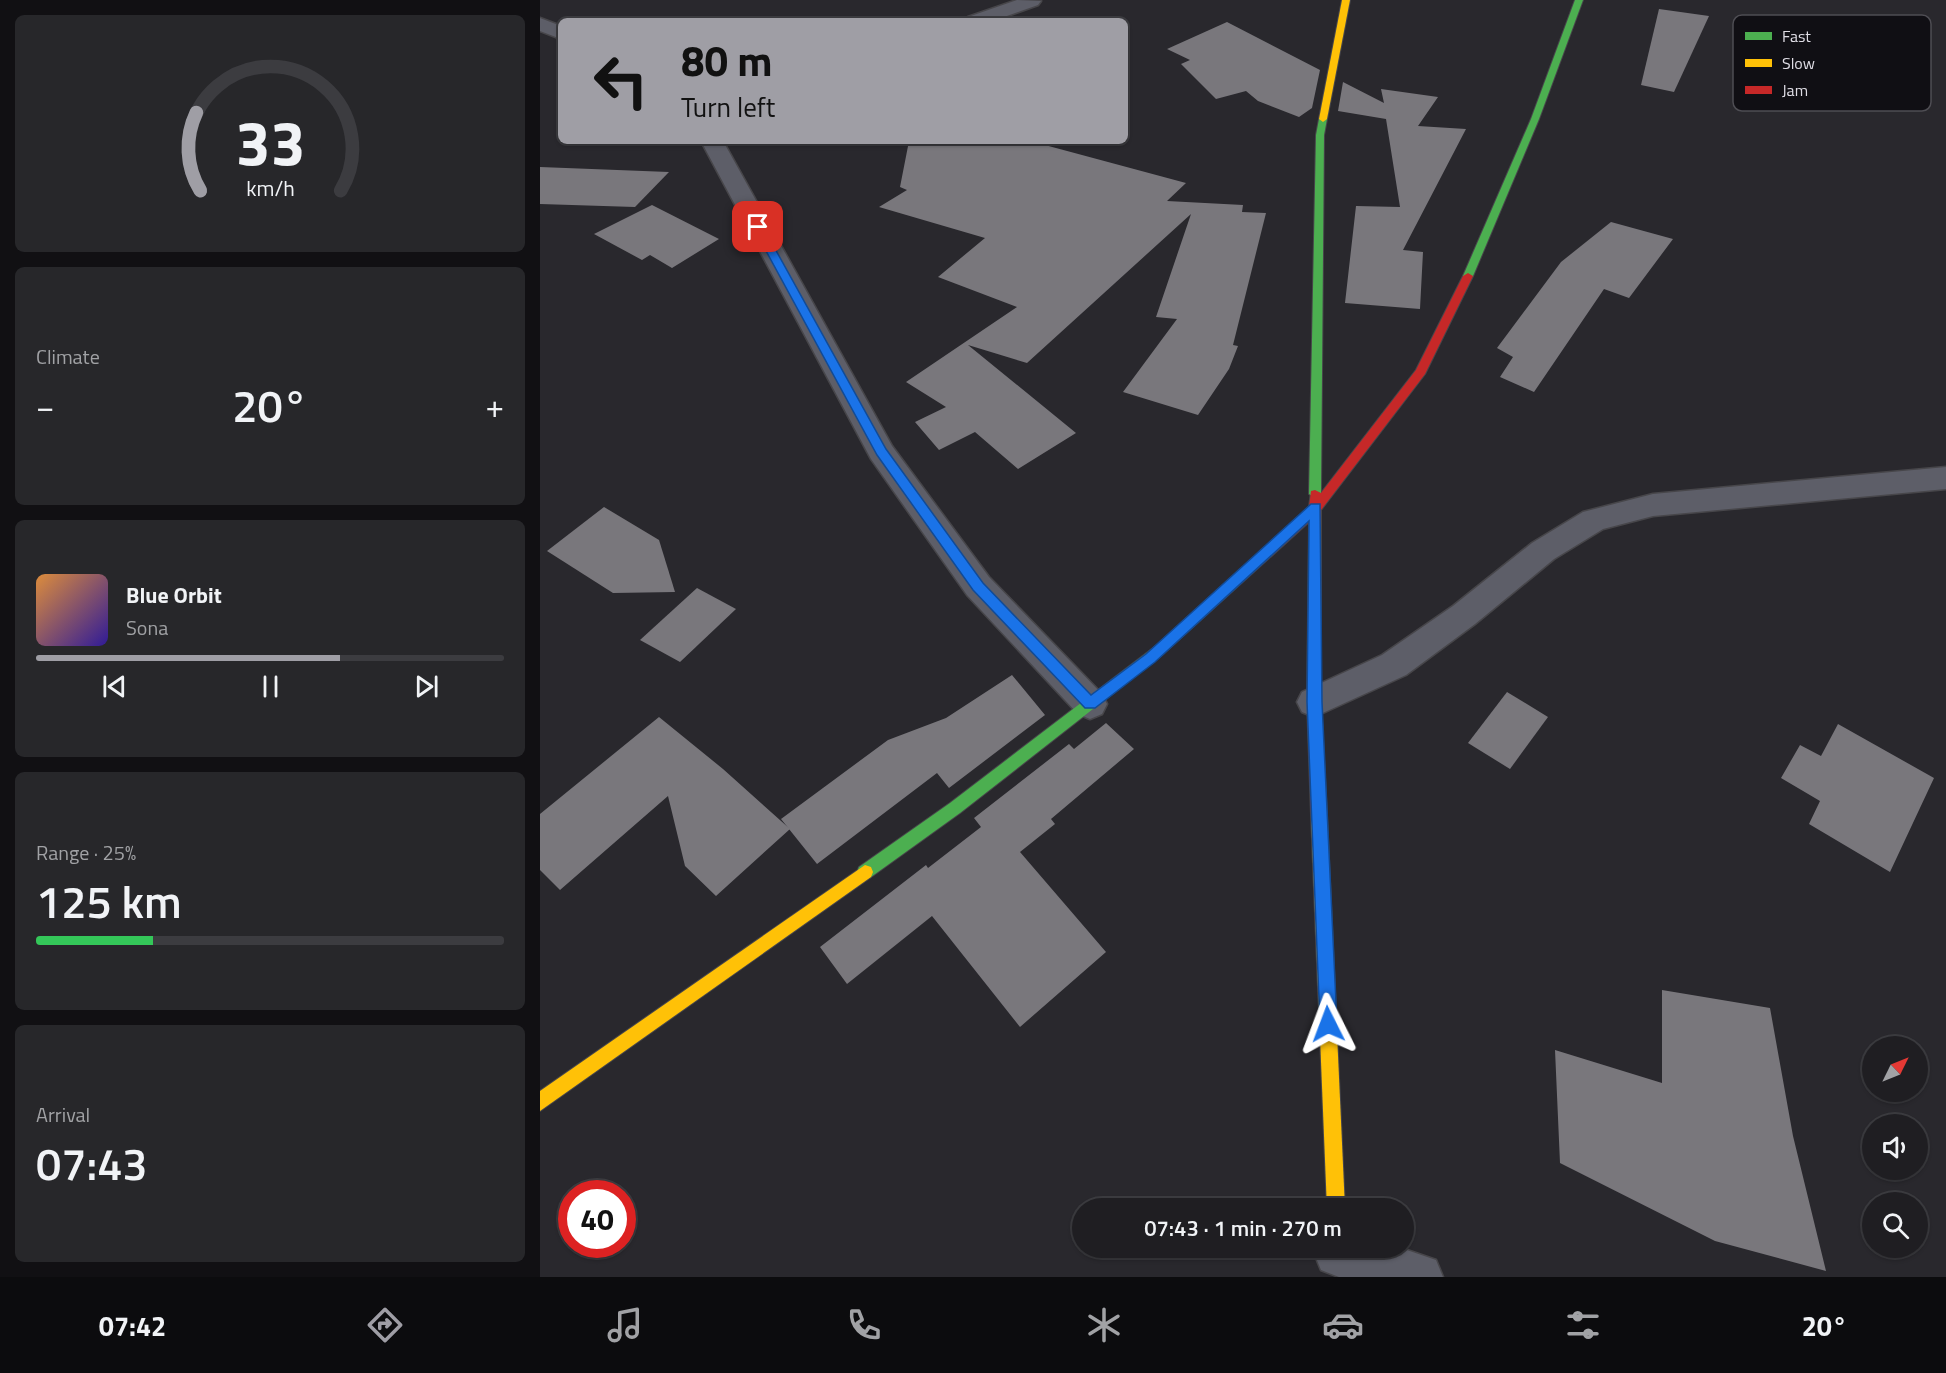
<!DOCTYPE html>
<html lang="en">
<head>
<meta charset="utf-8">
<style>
	:root { --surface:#1f1e22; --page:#27272a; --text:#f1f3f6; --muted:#a1a2a5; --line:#3c3c40; --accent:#9f9ea5 }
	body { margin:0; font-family:"Titillium Web",sans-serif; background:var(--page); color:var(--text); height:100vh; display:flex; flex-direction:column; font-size:22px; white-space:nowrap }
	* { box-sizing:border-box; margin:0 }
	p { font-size:20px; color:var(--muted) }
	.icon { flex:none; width:33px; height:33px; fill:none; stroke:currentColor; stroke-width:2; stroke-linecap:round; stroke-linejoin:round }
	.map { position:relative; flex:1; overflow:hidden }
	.side { display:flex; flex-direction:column; gap:15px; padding:15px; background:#111013; width:540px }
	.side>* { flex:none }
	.banner { position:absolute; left:18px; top:18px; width:570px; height:126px; border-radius:9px; box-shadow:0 2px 4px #0004,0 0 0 2px var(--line); background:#9f9ea5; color:#111; overflow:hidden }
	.needle { width:39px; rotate:47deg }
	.fabs { position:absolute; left:1322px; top:1036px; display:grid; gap:12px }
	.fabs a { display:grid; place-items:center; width:66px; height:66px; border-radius:50%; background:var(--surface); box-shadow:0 2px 4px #0004,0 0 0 2px var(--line); font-size:30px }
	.speed { position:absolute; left:18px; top:1180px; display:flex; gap:12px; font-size:30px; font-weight:700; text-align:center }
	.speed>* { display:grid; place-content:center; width:78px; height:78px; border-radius:50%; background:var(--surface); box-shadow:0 2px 4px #0004,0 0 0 2px var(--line); line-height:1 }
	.speed .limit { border:9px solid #d22; background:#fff; color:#111 }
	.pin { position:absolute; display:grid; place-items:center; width:51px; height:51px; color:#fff; margin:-26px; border-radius:12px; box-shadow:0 3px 9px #0006 }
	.me { position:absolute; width:66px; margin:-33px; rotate:357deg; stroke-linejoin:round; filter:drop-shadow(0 0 4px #0008) }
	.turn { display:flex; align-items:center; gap:21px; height:126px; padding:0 24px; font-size:27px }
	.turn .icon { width:78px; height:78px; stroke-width:2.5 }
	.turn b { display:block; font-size:42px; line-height:51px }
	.big { font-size:45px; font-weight:600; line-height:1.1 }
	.side .widget { flex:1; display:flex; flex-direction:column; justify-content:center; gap:9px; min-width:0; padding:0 21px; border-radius:9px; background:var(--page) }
	.side .dial { align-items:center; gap:0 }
	.dial svg { height:156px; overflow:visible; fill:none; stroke:var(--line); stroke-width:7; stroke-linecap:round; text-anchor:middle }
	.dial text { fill:var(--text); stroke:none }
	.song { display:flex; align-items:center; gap:18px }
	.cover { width:72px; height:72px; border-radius:9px; background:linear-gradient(135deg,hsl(30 70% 55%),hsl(250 70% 35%)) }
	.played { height:6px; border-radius:3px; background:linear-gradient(90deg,var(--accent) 65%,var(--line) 65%) }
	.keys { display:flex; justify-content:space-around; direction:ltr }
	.heat { display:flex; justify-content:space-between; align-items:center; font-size:33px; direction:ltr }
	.charge { height:9px; border-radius:4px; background:linear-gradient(90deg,#34c759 25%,var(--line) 0) }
	.trip { position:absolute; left:532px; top:1198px; width:342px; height:60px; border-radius:30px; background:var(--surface); box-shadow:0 2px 4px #0004,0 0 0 2px var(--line); font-weight:600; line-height:60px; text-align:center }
	.tabs { display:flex; height:96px; justify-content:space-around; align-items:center; background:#0c0c0e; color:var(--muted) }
	.tabs .icon { width:42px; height:42px }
	.tabs .on { color:var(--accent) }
	.tabs b { font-size:27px; color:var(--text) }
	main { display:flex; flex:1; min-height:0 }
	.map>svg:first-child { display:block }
</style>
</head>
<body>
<main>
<section class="side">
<div class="widget dial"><svg viewBox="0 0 100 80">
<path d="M14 69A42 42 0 1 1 86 69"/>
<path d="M14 69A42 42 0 0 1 12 29" stroke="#9f9ea5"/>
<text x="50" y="56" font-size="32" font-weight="700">33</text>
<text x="50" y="72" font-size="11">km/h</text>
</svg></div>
<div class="widget"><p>Climate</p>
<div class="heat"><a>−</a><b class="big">20°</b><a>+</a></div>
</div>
<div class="widget">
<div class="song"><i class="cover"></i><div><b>Blue Orbit</b><p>Sona</p></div></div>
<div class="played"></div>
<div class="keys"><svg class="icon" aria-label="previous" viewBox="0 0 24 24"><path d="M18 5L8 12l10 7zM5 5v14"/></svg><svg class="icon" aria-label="pause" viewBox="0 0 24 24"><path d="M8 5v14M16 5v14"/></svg><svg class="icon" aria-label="next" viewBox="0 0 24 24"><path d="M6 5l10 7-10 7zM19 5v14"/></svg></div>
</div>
<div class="widget"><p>Range · 25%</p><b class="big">125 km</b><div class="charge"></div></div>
<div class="widget"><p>Arrival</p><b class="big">07:43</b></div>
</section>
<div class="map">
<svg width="1406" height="1277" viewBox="0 0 1406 1277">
	<rect width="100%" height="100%" fill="#29282d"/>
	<g fill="#79777c">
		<polygon points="1119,9 1169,16 1134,92 1101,85"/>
		<polygon points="687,22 780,70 772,108 759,117 718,101 706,91 676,99 641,64 650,60 627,49"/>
		<polygon points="803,82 844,103 841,89 898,97 878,126 926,129 863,250 883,252 880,309 805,303 816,206 860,207 846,119 798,111"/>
		<polygon points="369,141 490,141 646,183 627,201 703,205 702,212 726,213 693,345 698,346 689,369 658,415 583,392 637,319 616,317 651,214 487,363 428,345 536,433 478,469 435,432 399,450 375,422 406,407 366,382 477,307 398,277 445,238 339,207 367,190 360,187"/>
		<polygon points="0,167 129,172 95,207 0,204"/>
		<polygon points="112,205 179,239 132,268 110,255 102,260 54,234"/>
		<polygon points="1071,222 1133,239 1089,298 1064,289 994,392 960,377 973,357 957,348 1021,262"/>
		<polygon points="64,507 119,540 135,592 73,593 7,551"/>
		<polygon points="157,588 196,609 140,662 100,640"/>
		<polygon points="472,675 505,715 409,788 397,773 277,864 241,819 348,740 406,718"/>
		<polygon points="967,692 1008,717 970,769 928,743"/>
		<polygon points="119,717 183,769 250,829 176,896 145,866 128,796 20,890 0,870 0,814"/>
		<polygon points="566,723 594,749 511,819 515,824 480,852 566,952 480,1027 392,916 307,984 280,947 386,865 388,868 441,827 434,818 529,744 534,749"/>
		<polygon points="1298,724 1394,778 1350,872 1269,824 1280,801 1241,778 1260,745 1281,756"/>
		<polygon points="1122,990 1230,1008 1253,1136 1286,1271 1175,1241 1020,1163 1015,1050 1122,1083"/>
	</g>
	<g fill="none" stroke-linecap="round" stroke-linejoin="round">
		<defs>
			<g id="street">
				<polygon points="477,0 501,1 498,5 453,21 426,21 428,17"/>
				<polygon points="0,18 21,26 21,39 0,31"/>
				<polygon points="161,141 183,141 352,446 449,577 562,694 567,704 562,714 550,719 538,714 427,595 331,459"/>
				<polygon points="1406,467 1406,489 1113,516 1063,529 1014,559 935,624 866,675 774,717 762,712 757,702 762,692 842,655 913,606 992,543 1043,512 1113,494"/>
				<polygon points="777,1248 861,1248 896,1260 903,1277 799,1277 781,1270 774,1253"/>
			</g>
			<g id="fast">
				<polygon points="1035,0 1043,0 999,119 933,276 928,279 924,278 923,276 991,119"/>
				<polygon points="783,116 787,119 784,135 781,494 775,498 769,494 776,135 779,119"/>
				<polygon points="617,645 622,647 624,651 622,655 420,813 331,877 325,879 319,877 317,872 319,867 410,803"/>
			</g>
			<g id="slow">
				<polygon points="802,0 810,0 787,119 783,122 779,119"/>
				<polygon points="779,808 784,810 787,815 805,1209 787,1209 771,815 774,810"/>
				<polygon points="325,865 331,867 333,872 331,877 0,1111 0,1091"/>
			</g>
			<polygon id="jam" points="928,273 933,276 885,374 781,510 781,702 787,815 784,820 779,822 774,820 771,815 767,702 769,522 622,655 612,655 610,651 769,507 771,491 775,490 781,493 876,370 923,276"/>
		</defs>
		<use href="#street" stroke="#47464a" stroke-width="3"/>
		<use href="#fast" stroke="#47464a" stroke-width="2"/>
		<use href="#slow" stroke="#47464a" stroke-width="2"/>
		<use href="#jam" stroke="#47464a" stroke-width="2"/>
		<use href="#street" fill="#5d5e68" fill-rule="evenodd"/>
		<use href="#fast" fill="#4caf50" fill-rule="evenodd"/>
		<use href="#slow" fill="#ffc107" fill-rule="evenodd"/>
		<use href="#jam" fill="#c62828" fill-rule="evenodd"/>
	</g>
	<polygon fill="#1a73e8" stroke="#114b97" stroke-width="1.5" points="218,224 223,227 346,449 443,583 551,695 606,654 771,504 780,504 782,702 797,1024 795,1031 788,1033 782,1031 780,1024 767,702 769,521 615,662 555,708 545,708 433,590 337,455 213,227"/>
	<rect x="1193" y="15" width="198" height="96" rx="9" fill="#100f14" stroke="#4e4d53" stroke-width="1.5"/>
	<rect x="1205" y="32" width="27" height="8" fill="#4caf50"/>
	<rect x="1205" y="59" width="27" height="8" fill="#ffc107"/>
	<rect x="1205" y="86" width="27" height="8" fill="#c62828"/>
	<g font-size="16" fill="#dfdde5">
		<text x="1242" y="42">Fast</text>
		<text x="1242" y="69">Slow</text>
		<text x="1242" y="96">Jam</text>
	</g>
</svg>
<div class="fabs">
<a><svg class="needle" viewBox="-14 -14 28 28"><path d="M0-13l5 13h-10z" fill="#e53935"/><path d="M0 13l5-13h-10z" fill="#a1a2a5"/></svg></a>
<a><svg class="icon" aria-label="sound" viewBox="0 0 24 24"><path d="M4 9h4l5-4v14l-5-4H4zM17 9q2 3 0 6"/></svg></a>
<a><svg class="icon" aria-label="search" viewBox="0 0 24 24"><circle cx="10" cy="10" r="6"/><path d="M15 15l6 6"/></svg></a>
</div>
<div class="speed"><div class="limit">40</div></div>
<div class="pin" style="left:218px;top:227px;background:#d93025"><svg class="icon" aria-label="arrive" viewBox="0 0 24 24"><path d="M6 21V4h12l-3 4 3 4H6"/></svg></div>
<svg class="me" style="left:788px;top:1024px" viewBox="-20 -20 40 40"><path d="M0-17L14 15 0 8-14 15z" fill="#1a73e8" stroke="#fff" stroke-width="4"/></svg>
<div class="trip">07:43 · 1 min · 270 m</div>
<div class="banner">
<div class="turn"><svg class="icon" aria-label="left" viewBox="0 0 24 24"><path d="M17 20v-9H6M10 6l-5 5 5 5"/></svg><div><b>80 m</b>Turn left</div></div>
</div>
</div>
</main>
<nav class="tabs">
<b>07:42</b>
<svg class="icon on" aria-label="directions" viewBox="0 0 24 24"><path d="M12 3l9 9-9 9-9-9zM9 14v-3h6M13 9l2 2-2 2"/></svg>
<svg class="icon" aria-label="music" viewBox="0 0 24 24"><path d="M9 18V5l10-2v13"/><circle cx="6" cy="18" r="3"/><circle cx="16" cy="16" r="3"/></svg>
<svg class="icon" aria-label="phone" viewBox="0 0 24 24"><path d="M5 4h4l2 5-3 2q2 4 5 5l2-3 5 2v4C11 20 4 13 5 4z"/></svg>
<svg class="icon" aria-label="climate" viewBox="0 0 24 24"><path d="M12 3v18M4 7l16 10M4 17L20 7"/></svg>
<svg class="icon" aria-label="car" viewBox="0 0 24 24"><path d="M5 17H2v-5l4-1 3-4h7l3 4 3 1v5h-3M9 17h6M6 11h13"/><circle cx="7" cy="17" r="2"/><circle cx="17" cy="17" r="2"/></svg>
<svg class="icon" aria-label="filters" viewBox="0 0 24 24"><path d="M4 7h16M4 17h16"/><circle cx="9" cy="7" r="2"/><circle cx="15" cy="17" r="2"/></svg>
<b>20°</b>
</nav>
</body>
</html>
